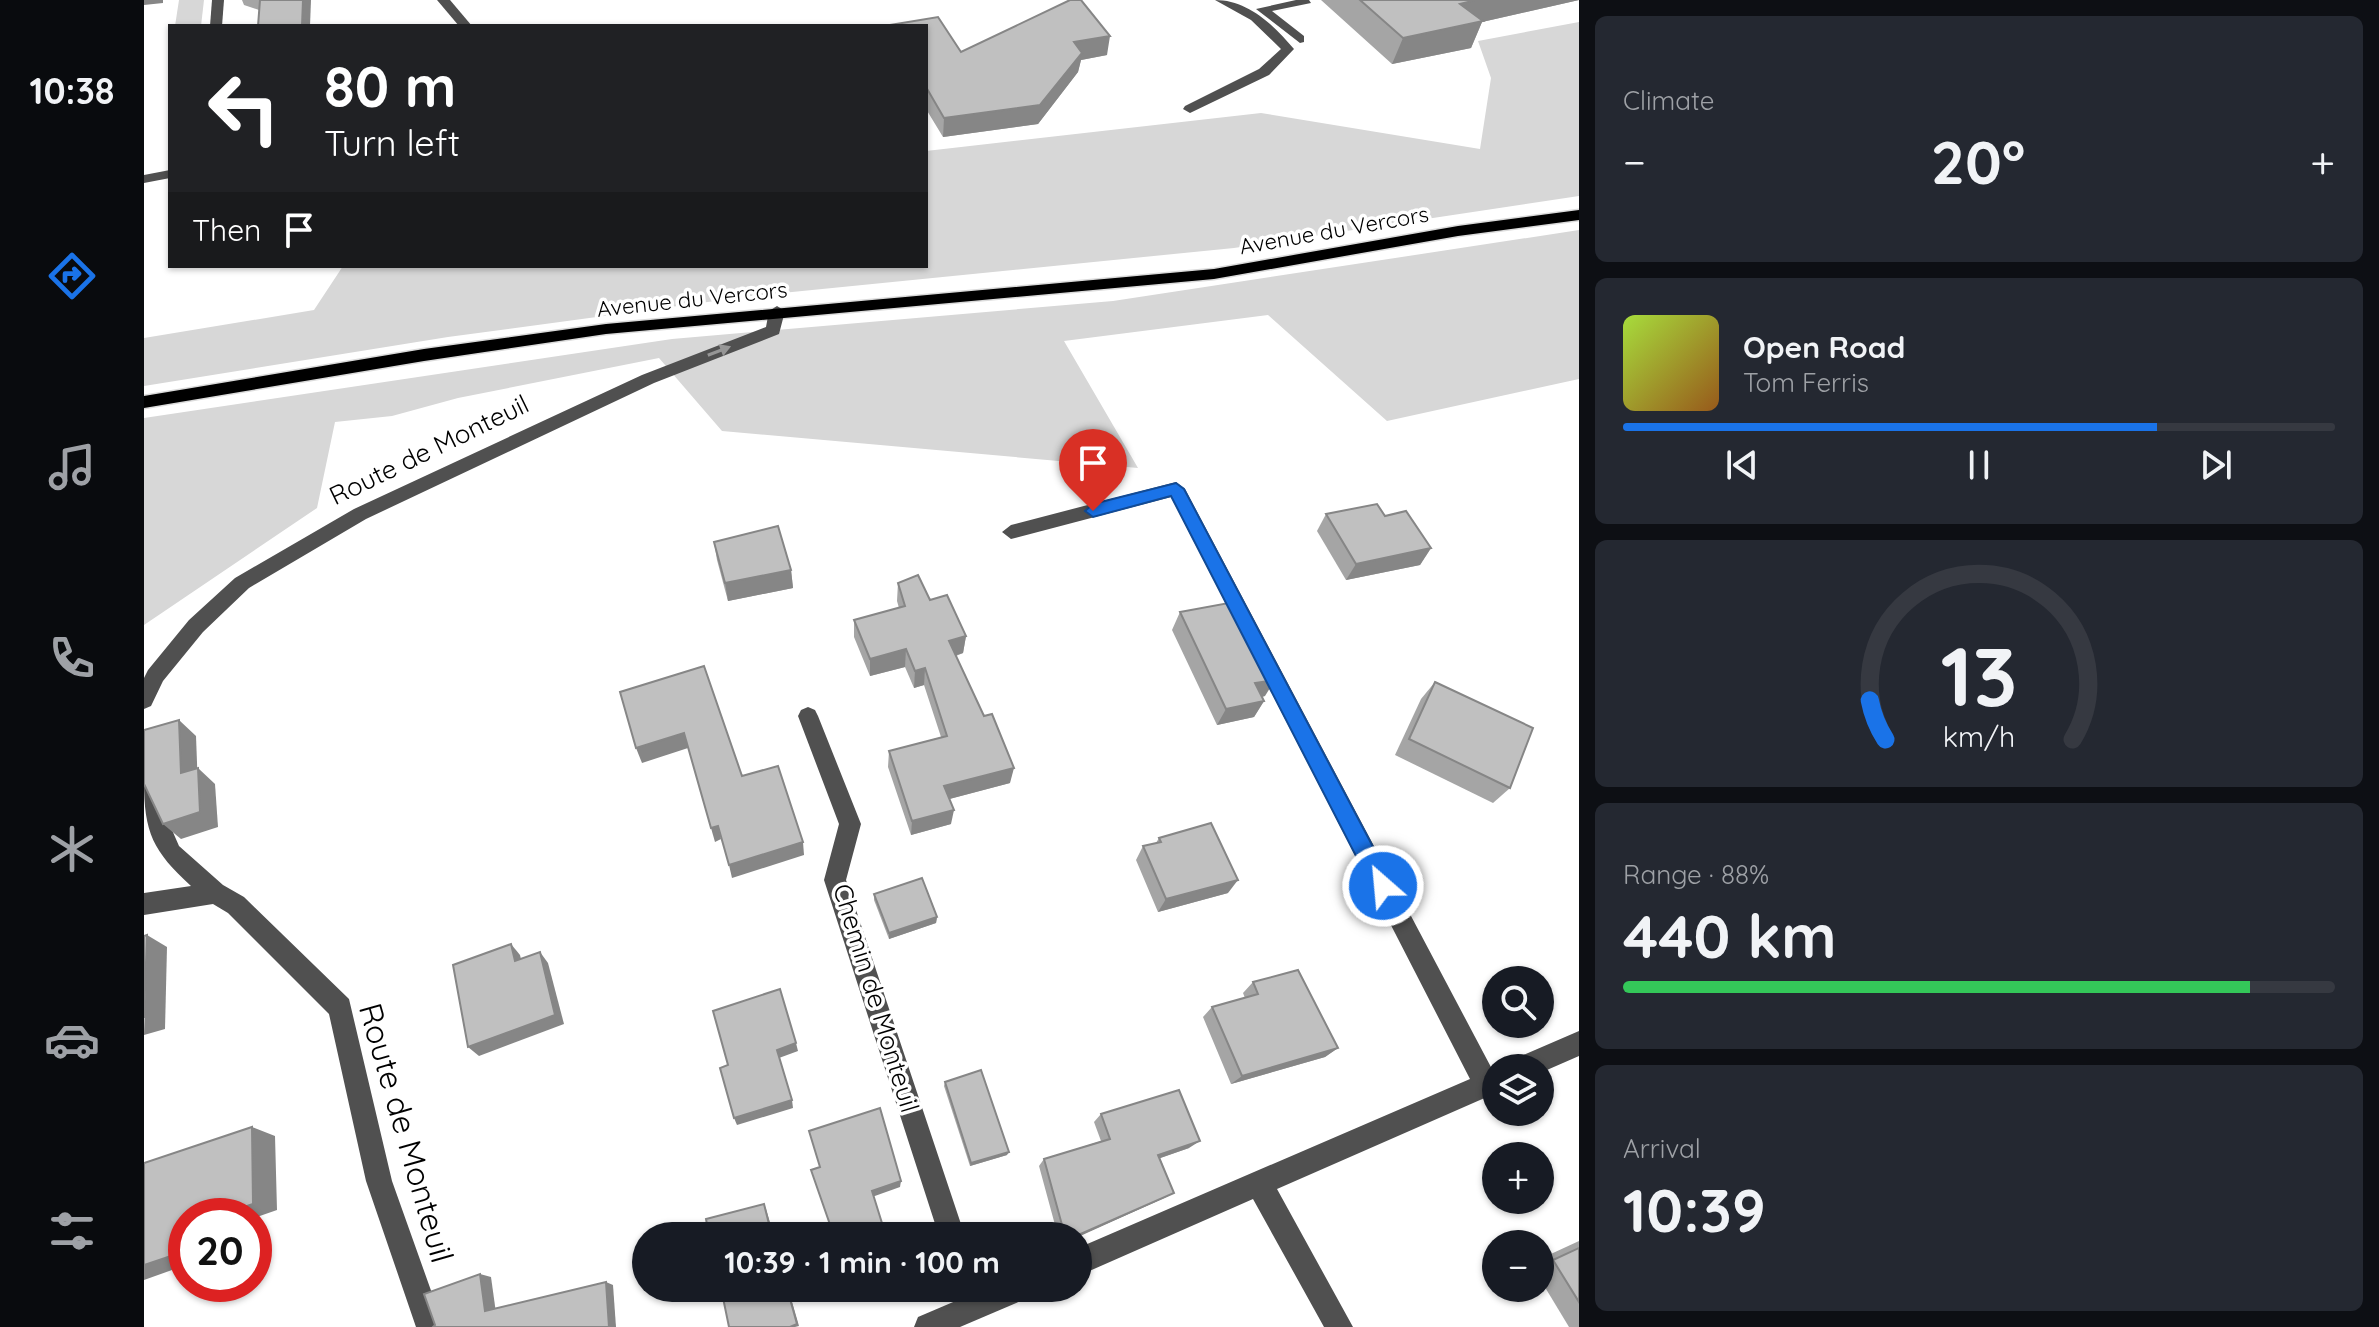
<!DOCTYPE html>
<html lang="en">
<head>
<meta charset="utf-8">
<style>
	:root { --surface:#171b24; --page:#242831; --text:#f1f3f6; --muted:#9ea1a6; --line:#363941; --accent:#1a73e8 }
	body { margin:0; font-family:Quicksand,sans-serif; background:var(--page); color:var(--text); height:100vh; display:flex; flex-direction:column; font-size:30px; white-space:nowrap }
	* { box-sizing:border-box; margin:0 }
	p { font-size:26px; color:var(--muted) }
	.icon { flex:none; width:44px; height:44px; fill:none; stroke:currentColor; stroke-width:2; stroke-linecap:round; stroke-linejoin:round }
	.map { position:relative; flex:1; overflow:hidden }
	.details { display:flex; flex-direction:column; gap:16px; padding:16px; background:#0d0f14; width:800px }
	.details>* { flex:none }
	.hud { position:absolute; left:24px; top:24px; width:760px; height:244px; border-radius:0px; box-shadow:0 2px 6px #0004; background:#202124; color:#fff; overflow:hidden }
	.controls { position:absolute; left:1338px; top:966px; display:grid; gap:16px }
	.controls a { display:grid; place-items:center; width:72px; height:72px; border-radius:50%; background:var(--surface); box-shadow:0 2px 6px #0004; font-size:40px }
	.speed { position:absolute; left:24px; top:1198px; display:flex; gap:16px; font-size:40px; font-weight:700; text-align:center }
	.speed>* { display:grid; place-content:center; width:104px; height:104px; border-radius:50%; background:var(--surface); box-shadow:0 2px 6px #0004; line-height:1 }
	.speed .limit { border:12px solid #d22; background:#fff; color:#111 }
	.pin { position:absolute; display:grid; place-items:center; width:68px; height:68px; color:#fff; margin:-82px -34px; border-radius:50% 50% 50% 0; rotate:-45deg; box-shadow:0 0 8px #0007 }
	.pin .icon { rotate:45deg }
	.me { position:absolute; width:88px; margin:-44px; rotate:333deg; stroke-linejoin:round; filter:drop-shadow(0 0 6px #0008) }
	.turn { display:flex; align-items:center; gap:28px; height:168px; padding:0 24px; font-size:36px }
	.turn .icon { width:104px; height:104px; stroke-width:2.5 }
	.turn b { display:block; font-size:56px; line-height:68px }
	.then { display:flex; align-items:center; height:76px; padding:0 24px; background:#0003; gap:16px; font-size:30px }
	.big { font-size:60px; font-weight:800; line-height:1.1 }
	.details .card { flex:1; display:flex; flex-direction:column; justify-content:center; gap:12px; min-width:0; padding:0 28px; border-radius:12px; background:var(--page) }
	.details .dial { align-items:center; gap:0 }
	.dial svg { height:208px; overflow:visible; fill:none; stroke:var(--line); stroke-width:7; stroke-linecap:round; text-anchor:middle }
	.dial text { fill:var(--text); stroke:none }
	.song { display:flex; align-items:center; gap:24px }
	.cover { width:96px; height:96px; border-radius:12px; background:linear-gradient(135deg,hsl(80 70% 55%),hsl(30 70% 35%)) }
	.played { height:8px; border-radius:4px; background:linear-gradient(90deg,var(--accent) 75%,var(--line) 75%) }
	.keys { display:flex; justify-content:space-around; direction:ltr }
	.heat { display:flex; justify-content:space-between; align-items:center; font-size:44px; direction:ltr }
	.charge { height:12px; border-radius:6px; background:linear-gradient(90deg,#34c759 88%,var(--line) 0) }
	.trip { position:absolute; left:488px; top:1222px; width:460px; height:80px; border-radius:40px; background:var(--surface); box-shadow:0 2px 6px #0004; font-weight:800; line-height:80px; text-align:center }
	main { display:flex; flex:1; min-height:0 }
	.menu { display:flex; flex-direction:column; width:144px; justify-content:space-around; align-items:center; background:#090b0e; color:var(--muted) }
	.menu .icon { width:56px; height:56px }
	.menu .selected { color:var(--accent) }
	.menu b { font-size:36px; color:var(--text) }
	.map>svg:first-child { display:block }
</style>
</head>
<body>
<main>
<nav class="menu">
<b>10:38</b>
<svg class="icon selected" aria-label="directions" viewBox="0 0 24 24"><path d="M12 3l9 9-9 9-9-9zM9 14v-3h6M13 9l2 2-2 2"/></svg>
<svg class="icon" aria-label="music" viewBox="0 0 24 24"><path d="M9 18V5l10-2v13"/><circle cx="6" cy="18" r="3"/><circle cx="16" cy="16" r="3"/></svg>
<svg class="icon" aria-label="phone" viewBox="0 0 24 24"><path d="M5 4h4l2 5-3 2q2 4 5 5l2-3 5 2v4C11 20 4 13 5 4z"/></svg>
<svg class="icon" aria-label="climate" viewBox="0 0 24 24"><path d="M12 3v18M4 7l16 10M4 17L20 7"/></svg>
<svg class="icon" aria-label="car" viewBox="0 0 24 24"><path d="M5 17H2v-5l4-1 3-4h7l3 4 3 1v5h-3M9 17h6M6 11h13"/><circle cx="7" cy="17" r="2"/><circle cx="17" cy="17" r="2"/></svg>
<svg class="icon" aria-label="filters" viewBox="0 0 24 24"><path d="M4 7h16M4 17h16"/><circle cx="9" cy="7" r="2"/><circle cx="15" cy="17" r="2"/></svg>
</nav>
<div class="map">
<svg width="1435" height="1327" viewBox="0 0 1435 1327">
	<rect width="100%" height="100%" fill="#fff"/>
	<g fill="#d7d7d7">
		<polygon points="35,0 60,0 57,26 31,26"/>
		<polygon points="1435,22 1435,196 1090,248 608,296 304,337 0,386 0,338 170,310 199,266 782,266 782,151 1117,113 1336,149 1347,78 1334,41"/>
		<polygon points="1435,230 1435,379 1243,421 1124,315 920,341 994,468 578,431 515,358 314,398 248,416 191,422 173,508 0,625 0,418 528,339 969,301"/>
	</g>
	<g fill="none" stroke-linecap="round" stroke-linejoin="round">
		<defs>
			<polygon id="major" points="1435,210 1435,220 1314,236 1070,279 462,334 280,361 0,408 0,396 280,349 462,324 1070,269 1314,226"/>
		</defs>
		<use href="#major" stroke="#dbdbdb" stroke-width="3"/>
		<g fill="#505050" fill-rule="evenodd">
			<polygon points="68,0 80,0 78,26 66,26"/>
			<polygon points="293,0 306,0 328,26 315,26"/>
			<path d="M1071,0C1104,0 1130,25 1150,49L1125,75L1046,113L1039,109L1041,106L1115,69L1137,49L1107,20Z"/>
			<polygon points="1152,0 1165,0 1167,3 1128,11 1160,36 1160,42 1156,43 1112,9"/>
			<polygon points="26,170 26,178 0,183 0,175"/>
			<polygon points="633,306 641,311 635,334 510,383 222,519 105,588 59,632 19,681 7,706 0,709 0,678 4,670 45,620 91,578 210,509 498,375 622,327 625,311"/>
			<polygon points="1032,482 1041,489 1348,1069 1352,1068 1353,1068 1352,1093 1133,1189 1209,1327 1180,1327 1109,1199 934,1276 934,1248 1326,1079 1027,497 867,539 858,532 867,525"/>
			<polygon points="664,707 671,710 674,716 717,824 702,880 821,1236 795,1236 680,880 695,824 654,716 657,710"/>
			<path d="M0,781L8,784L35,846L79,885L100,897L205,999L248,1181L300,1327H272L222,1181L185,1014L84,913L69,904L0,915V893L47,886C9,851 0,833 0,781Z"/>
			<polygon points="1435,1031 1435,1056 1396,1073 1396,1068 1367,1068 1370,1059"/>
			<polygon points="842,1288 888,1288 884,1298 816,1327 770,1327 774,1317"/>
		</g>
		<use href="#major" fill="#000" fill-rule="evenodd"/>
	</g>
	<g fill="#a5a5a5">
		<polygon points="98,0 167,0 115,10 100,5"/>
		<polygon points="1177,0 1435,0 1338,22 1327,48 1248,64"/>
		<polygon points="782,26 817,52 963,55 937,60 934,72 894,124 799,137 782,109"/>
		<polygon points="1182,514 1241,516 1287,548 1276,565 1202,580 1173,531"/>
		<polygon points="570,542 647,570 649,588 584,601 573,560"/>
		<polygon points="754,583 786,600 822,636 819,653 812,656 866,783 805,799 807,824 767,835 744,767 745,751 797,737 780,685 770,688 761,667 726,676 710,637 710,620 755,608 753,601"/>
		<polygon points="1036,612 1121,696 1118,697 1120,701 1110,717 1073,725 1028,630"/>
		<polygon points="1291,682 1366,788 1349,803 1251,755 1277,699"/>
		<polygon points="1015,838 1084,893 1014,912 992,860 999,846 1012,843"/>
		<polygon points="730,894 793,917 792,923 745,939 730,900"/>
		<polygon points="1109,982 1194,1048 1181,1057 1087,1084 1059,1017 1068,1007 1101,998 1099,993"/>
		<polygon points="801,1082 863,1155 826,1166 800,1086"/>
		<polygon points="957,1114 1045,1148 1016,1158 1030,1193 1020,1198 934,1236 914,1236 895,1166 900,1159 957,1141 950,1122"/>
		<polygon points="1435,1241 1435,1327 1425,1327 1396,1279 1396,1259"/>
	</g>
	<g fill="#868686">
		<polygon points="0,0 19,0 19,3 0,5"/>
		<polygon points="159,0 167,0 166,26 158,26"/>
		<polygon points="1332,0 1435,0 1338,22 1327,48 1248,64 1259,38 1316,4"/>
		<polygon points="966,36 963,55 937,60 934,72 894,124 799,137 800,118 930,42"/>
		<polygon points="1287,548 1276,565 1202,580 1212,564"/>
		<polygon points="647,570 649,588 584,601 581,583"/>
		<polygon points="822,636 819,653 803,658 805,641"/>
		<polygon points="762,649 761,667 726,676 726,659"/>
		<polygon points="781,668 780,685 770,688 771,671"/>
		<polygon points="1131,680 1121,696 1102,700 1111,683"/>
		<polygon points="1120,701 1110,717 1073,725 1082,709"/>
		<polygon points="35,720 52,736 54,789 37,773"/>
		<polygon points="540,733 544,748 498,763 492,748"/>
		<polygon points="54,768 71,784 74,827 37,839 19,824"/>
		<polygon points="870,768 866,783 798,801 800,786"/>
		<polygon points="810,810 807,824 767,835 768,821"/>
		<polygon points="574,826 577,839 571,842 567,828"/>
		<polygon points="659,842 660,855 588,878 585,865"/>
		<polygon points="1094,880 1084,893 1014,912 1022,899"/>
		<polygon points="793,917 792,923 745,939 745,933"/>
		<polygon points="3,935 23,947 21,1029 0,1035"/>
		<polygon points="367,944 376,955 380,972 371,961"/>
		<polygon points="396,952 404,963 420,1024 335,1056 324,1047"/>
		<polygon points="652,1043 654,1051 635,1058 633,1050"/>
		<polygon points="1194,1048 1181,1057 1087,1084 1098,1076"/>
		<polygon points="648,1100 649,1108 593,1125 590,1118"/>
		<polygon points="108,1127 131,1136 133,1210 110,1218 110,1216 73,1216"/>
		<polygon points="1056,1141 1045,1148 1005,1162 1014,1155"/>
		<polygon points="865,1152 863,1155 826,1166 827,1163"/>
		<polygon points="757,1181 756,1187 728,1197 728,1191"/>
		<polygon points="1030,1193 1020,1198 934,1237 932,1236"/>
		<polygon points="620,1204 622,1209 630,1236 628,1236"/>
		<polygon points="42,1251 42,1265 0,1280 0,1265"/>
		<polygon points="336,1274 347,1277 352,1313 341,1311"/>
		<polygon points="462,1282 469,1285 472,1327 465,1327"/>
		<polygon points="643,1288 644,1288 655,1326 651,1327 646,1327"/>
	</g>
	<g fill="#c0c0c0" stroke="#868686" stroke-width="2">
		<polygon points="116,0 159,0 158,26 114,26"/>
		<polygon points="926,0 937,0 966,36 930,42 938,53 896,105 800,118 782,87 782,26 746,25 794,17 817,52"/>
		<polygon points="1216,0 1332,0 1316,4 1339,21 1259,38"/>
		<polygon points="1233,504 1241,516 1262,511 1287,548 1212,564 1182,514"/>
		<polygon points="634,526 647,570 581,583 570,542"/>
		<polygon points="774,575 786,600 803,595 822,636 805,641 840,716 848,714 870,768 800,786 810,810 768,821 745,751 803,736 781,668 771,671 762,649 726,659 710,620 761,606 754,583"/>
		<polygon points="1090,602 1131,680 1111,683 1120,701 1082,709 1036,612"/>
		<polygon points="560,666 598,776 634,766 659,842 585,865 574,826 567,828 540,733 492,748 476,692"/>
		<polygon points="1291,682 1389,728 1366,788 1265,739"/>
		<polygon points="35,720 37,773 54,768 56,812 19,824 0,784 0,730"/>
		<polygon points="1067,823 1094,880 1022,899 999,846 1017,842 1015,838"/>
		<polygon points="778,878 793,917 745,933 730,894"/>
		<polygon points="3,935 0,1018 0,936"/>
		<polygon points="367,944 371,961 396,952 411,1015 324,1047 309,965"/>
		<polygon points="1154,970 1194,1048 1098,1076 1068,1007 1114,994 1109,982"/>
		<polygon points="636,989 652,1043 633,1050 648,1100 590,1118 576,1068 584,1065 569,1011"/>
		<polygon points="837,1070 865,1152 827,1163 801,1082"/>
		<polygon points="1035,1090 1056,1141 1014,1155 1030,1193 932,1236 921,1236 900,1159 966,1139 957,1114"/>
		<polygon points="736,1108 757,1181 728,1191 742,1236 690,1236 667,1170 676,1167 665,1131"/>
		<polygon points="108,1127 109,1204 73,1216 42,1216 42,1251 0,1265 0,1163"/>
		<polygon points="620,1204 628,1236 565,1236 562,1219"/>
		<polygon points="1435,1248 1435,1302 1409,1260"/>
		<polygon points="336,1274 341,1311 462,1282 465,1327 289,1327 291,1325 280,1294"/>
		<polygon points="577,1288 643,1288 653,1324 646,1327 585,1327"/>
	</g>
	<defs><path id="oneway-solid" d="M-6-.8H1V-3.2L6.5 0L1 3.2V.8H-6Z" transform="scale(2)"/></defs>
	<use fill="#969696" href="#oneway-solid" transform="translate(575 351) rotate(-21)"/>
	<polygon fill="#1a73e8" stroke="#114b97" stroke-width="2" points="1032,483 1040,489 1246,879 1249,886 1246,893 1239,896 1231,893 1027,496 949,517 941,511 949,504"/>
	<g text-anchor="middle" stroke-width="7" stroke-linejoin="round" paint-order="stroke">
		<g font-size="22" fill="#000" stroke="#fff">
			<text transform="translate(1190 230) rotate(-10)" y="8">Avenue du Vercors</text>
			<text transform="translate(548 299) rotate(-6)" y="8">Avenue du Vercors</text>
		</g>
		<g font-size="26" fill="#000" stroke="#fff">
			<text transform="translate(285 450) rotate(-26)" y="9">Route de Monteuil</text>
			<text transform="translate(732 998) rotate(73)" y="9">Chemin de Monteuil</text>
		</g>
		<g font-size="32" fill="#000" stroke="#fff">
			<text transform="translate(262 1133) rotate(74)" y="11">Route de Monteuil</text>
		</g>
	</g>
</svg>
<div class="controls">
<a><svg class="icon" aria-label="search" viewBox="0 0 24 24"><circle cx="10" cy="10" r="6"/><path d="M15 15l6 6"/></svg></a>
<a><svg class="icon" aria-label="layers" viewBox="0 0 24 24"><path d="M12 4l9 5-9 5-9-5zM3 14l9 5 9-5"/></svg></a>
<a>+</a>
<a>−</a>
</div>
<div class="speed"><div class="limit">20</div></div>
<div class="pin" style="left:949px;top:511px;background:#d93025"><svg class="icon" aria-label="arrive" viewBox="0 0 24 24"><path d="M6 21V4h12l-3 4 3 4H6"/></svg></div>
<svg class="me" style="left:1239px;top:886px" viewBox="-20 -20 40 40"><circle r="17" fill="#1a73e8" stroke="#fff" stroke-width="3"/><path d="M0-11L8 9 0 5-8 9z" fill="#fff"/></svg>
<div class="trip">10:39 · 1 min · 100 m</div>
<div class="hud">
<div class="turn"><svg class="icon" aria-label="left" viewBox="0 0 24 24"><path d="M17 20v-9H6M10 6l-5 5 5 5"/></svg><div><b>80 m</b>Turn left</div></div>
<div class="then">Then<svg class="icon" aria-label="arrive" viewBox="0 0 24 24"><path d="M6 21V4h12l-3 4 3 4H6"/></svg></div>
</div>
</div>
<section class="details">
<div class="card"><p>Climate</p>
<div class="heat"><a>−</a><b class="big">20°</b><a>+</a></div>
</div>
<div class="card">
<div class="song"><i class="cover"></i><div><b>Open Road</b><p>Tom Ferris</p></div></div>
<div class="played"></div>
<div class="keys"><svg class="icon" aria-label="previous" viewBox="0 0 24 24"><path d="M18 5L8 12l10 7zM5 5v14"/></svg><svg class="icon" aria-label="pause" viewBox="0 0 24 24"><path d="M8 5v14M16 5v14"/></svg><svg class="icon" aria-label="next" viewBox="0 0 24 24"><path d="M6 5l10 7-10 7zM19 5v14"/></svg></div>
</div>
<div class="card dial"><svg viewBox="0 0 100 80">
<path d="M14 69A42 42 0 1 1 86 69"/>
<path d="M14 69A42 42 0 0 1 8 54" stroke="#1a73e8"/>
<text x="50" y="56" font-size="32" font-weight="700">13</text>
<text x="50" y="72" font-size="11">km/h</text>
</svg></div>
<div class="card"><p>Range · 88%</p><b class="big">440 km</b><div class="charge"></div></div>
<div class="card"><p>Arrival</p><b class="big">10:39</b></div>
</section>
</main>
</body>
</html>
